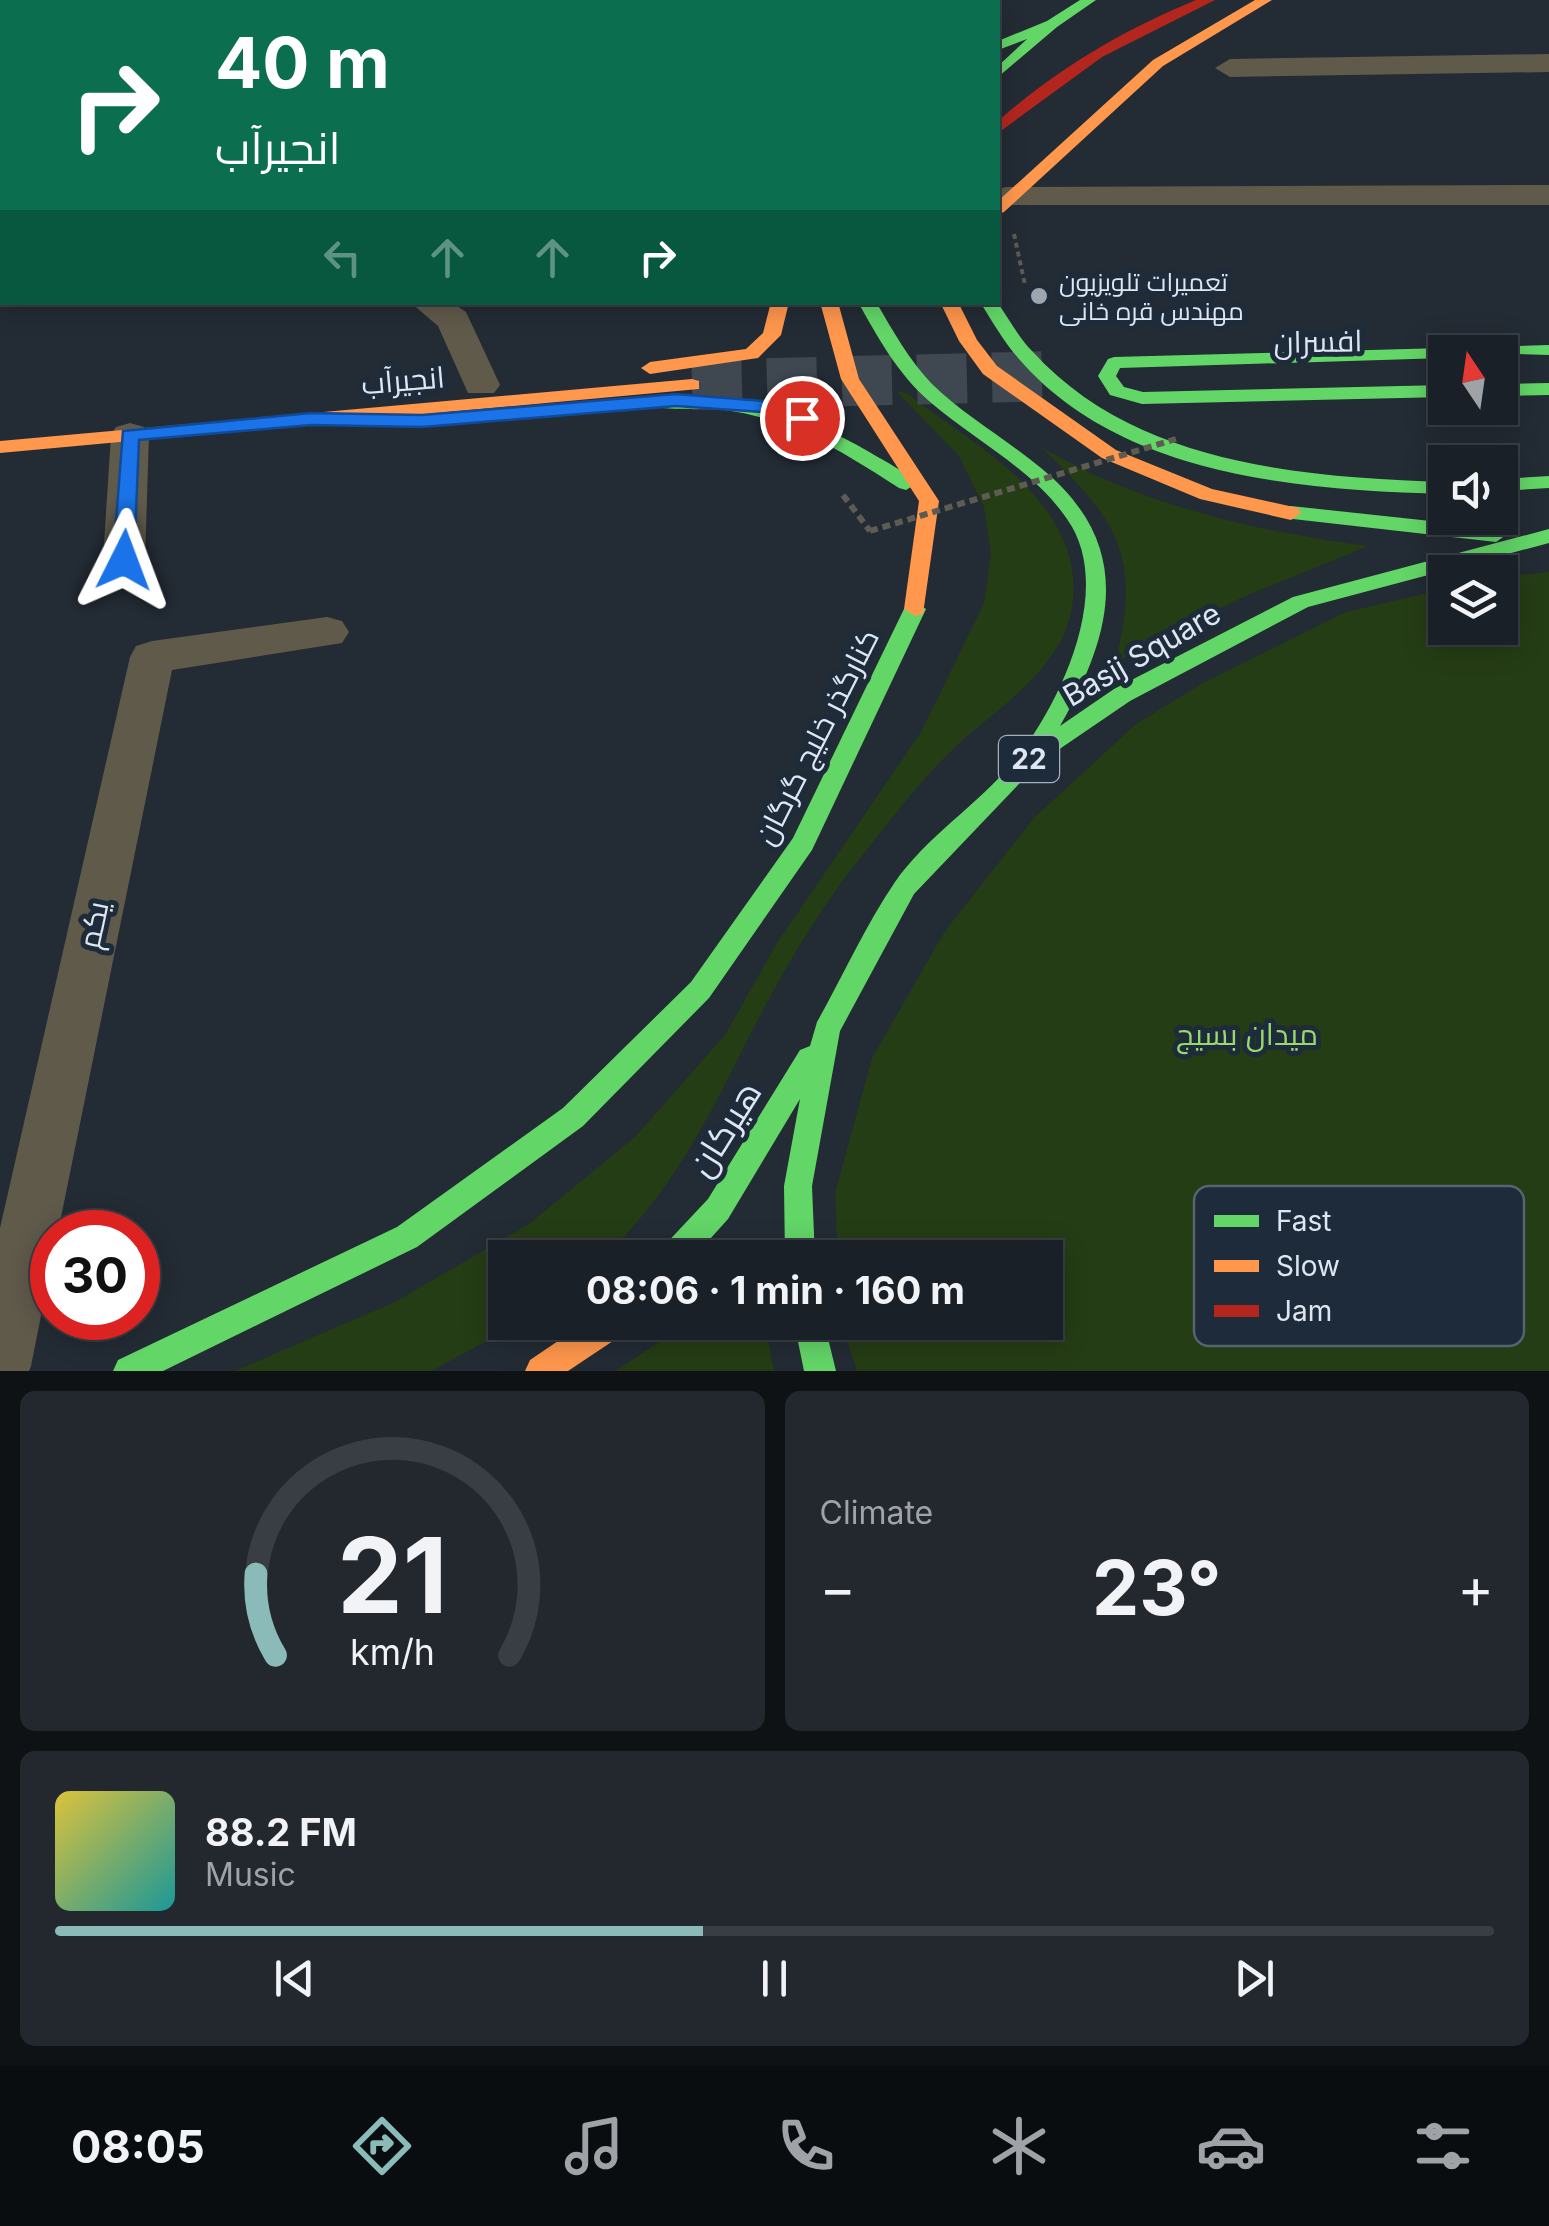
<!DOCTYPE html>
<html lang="en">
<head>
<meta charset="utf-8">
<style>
	:root { --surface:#1a2027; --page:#23282f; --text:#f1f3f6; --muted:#9fa3a7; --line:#383e44; --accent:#8bbbb9 }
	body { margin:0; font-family:Inter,Cairo,sans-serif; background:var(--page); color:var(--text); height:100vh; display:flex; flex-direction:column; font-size:38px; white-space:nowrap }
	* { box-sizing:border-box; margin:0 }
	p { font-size:32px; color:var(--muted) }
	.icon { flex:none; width:55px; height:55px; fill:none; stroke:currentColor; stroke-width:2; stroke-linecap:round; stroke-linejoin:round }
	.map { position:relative; height:1371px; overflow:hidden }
	.sheet { display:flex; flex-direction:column; gap:20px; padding:20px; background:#0e1215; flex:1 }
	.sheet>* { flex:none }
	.guide { position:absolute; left:0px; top:0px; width:1000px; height:305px; box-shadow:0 5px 25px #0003,0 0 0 2px var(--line); background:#0b6e4f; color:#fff; overflow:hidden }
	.needle { width:65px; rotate:347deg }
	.buttons { position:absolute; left:1428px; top:335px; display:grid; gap:20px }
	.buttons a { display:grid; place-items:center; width:90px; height:90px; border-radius:0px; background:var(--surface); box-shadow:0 5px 25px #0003,0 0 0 2px var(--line); font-size:50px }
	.speed { position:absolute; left:30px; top:1210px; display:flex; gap:20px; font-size:50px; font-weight:700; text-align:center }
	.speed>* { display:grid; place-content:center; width:130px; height:130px; border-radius:50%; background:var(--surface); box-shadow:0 5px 25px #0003,0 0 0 2px var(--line); line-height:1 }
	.speed .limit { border:15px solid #d22; background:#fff; color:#111 }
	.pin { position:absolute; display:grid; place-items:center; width:85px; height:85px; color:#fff; margin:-42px; border:5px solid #fff; border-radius:50%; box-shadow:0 2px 10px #0007 }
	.me { position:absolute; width:110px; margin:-55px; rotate:3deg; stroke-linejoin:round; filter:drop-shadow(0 0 8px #0008) }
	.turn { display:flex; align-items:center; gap:35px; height:210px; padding:0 50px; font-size:45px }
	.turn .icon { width:130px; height:130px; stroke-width:2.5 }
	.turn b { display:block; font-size:70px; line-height:85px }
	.lanes { display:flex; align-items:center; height:95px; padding:0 50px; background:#0003; justify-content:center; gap:50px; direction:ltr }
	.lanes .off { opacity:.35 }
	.big { font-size:75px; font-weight:700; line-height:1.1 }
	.sheet .card { flex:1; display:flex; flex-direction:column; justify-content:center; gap:15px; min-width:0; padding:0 35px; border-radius:15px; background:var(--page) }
	.sheet .dial { align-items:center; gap:0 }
	.dial svg { height:260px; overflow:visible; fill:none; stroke:var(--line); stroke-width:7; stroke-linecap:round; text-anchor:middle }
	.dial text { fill:var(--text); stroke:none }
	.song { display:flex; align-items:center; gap:30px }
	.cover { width:120px; height:120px; border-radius:15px; background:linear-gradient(135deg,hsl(50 70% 55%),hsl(180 70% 35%)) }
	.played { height:10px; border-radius:5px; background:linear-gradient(90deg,var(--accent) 45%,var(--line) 45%) }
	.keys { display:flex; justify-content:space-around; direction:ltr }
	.heat { display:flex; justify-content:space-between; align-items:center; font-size:55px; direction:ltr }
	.sheet .tiles { flex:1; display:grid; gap:20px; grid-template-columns:1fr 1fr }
	.card:last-child { grid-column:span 2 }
	.trip { position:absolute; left:488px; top:1240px; width:575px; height:100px; border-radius:0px; background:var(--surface); box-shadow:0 5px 25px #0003,0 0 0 2px var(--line); font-weight:700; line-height:100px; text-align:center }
	.tab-bar { display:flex; height:160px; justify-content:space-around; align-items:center; background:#0a0d10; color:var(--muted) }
	.tab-bar .icon { width:70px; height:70px }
	.tab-bar .on { color:var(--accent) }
	.tab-bar b { font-size:45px; color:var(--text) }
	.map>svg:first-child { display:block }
</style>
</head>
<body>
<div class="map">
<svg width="1549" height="1371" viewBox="0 0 1549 1371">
	<rect width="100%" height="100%" fill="#232b34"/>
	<g fill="#253d15">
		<path d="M897,392L906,393C973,444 1082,500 1073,600C1066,673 987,712 942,760C916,787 892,818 869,847C821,905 782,972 748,1039C708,1119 670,1195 604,1257L505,1258V1322L520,1323L431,1371H235L395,1302L529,1224L636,1136L725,1035L777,943L921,732L984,603L991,554L984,507L959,456Z"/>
		<path d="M1041,447C1137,504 1258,532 1368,546L1241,598L1115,663C1143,556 1117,520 1041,447Z"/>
		<polygon points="1549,572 1549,1371 857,1371 841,1323 1045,1322 1045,1258 838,1257 835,1193 872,1058 945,931 1034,818 1136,724 1205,682 1346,612 1445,589 1445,628 1500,628 1500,577"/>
		<polygon points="677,1322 765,1323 774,1371 616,1371 662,1340"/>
	</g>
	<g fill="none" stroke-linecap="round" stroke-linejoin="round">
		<polyline stroke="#3f4750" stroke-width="50" stroke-dasharray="50 25" stroke-linecap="butt" points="692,385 1054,376"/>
		<polyline stroke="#5e5b53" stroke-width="4" stroke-dasharray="5 4" stroke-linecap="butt" points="1014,234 1025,285"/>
		<polyline stroke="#5e5b53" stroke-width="6" stroke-dasharray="8 5" stroke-linecap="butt" points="843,495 870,531"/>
		<g fill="#605a4b" fill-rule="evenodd">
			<polygon points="240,0 268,0 268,2 241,2"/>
			<polygon points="1549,54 1549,72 1230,77 1215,68 1230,59"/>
			<rect x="0" y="55" width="2" height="18"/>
			<polygon points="1549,185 1549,205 998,205 998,189 1006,187"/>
			<polygon points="410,302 451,302 466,312 500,385 494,393 468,393 438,326"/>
			<polygon points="130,423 144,427 149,435 145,560 139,570 124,574 109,570 103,560 111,435 116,427"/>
			<polygon points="327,617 342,621 349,632 342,643 172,670 58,1232 52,1232 52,1261 31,1366 29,1371 0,1371 0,1228 130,657 136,646 152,641"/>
		</g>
		<g fill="#63d668" fill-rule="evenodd">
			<polygon points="1080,0 1096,0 1057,27 998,77 998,66 1027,39 998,50 998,41 1047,21"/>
			<path d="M858,302H876C893,331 909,360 932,384C965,416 1006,439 1041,468C1135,545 1114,631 1060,726L1114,689L1293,597L1549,529V543L1308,607L1130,701L1039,763L914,894L840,1031L812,1186L815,1258H785L784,1186L800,1099L728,1219L693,1258H658L662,1248L708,1199L800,1050L810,1046L817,1022C843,976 865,926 895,882C928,834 987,799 1022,751C1064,695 1114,585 1067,519C1033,469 974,440 929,401C898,374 878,338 858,302Z"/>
			<path d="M980,302H997C1009,319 1019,338 1033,352C1136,465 1303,477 1445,482V494C1301,490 1121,477 1019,359C1004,342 992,321 980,302Z"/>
			<polygon points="1549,345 1549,355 1445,352 1445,358 1120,368 1116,376 1124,387 1143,392 1445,385 1445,397 1142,404 1110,395 1098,376 1108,359 1114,357"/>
			<polygon points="1549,383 1549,395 1500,396 1500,384"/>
			<path d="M654,396C734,396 802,412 871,453C886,462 905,471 916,484L906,490L899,488C845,453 790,418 724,410C699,407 672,411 647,406V398Z"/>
			<polygon points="1549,476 1549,488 1500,491 1500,479"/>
			<polygon points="1291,506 1496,528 1506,535 1496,542 1284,518 1281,513 1284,508"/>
			<polygon points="915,602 926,609 812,850 709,998 583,1126 417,1247 163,1371 113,1371 118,1360 397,1227 563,1108 691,982 793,838 904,609"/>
			<polygon points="794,1322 824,1322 836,1371 804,1371"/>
		</g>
		<g fill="#ff974d" fill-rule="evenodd">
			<polygon points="1255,0 1272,0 1163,66 1004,212 998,214 998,201 1153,60"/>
			<polygon points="771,302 789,302 781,335 758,358 650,374 641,368 650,362 746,349 763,333"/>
			<polygon points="820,302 838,302 859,379 939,501 923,614 915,616 904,609 919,501 841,379"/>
			<polygon points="940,302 958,302 977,340 997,366 1116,450 1212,489 1298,508 1301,513 1291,520 1200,499 1102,458 983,374 959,341"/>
			<polygon points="692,379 699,381 699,389 0,453 0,441"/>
			<polygon points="586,1322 629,1322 625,1333 568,1371 525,1371 530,1360"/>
		</g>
		<path fill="#b3261e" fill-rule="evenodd" d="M1196,0H1215L1102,57L998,133V121C1057,69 1123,30 1196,0Z"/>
		<polyline stroke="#5e5b53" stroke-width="6" stroke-dasharray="8 5" stroke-linecap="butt" points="870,531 1176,439"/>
	</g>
	<polygon fill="#1a73e8" stroke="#114b97" stroke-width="2.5" points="676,394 763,401 812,418 802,424 762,412 676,406 422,427 311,425 139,440 134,560 124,567 113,560 123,431 311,413 422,415"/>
	<circle fill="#9da5af" stroke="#1d2b3a" stroke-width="4" cx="1039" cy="296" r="10"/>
	<g text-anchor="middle" stroke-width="10" stroke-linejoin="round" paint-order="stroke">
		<g font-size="25" fill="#dee7f1" stroke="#1d2b3a" text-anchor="start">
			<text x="1059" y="291">تعمیرات تلویزیون<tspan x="1059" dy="29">مهندس قره خانی</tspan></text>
		</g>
		<rect fill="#1d2b3a" stroke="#a4afba" stroke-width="2.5" x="999" y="736" width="60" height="46" rx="8"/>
		<g font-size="28" font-weight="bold" fill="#dee7f1">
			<text x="1029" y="769">22</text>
		</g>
		<g font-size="30" fill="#dee7f1" stroke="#1d2b3a">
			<text transform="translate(1318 342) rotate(-1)" y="10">افسران</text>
			<text transform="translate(403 381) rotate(-5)" y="10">انجیرآب</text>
			<text transform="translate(1142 655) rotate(-30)" y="10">Basij Square</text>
			<text transform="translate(817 737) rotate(-63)" y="10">کنارگذر خلیج گرگان</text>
			<text transform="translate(94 925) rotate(-78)" y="10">یکم</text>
		</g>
		<g font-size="30" fill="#99d96c" stroke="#1d2b3a">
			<text x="1247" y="1045">میدان بسیج</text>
		</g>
		<g font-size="35" fill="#dee7f1" stroke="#1d2b3a">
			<text transform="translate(725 1129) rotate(-58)" y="12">هیرکان</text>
		</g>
	</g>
	<rect x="1194" y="1186" width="330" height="160" rx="15" fill="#1d2b3a" stroke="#576371" stroke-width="2.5"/>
	<rect x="1214" y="1215" width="45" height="12" fill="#63d668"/>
	<rect x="1214" y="1260" width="45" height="12" fill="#ff974d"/>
	<rect x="1214" y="1305" width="45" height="12" fill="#b3261e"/>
	<g font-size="28" fill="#dee7f1">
		<text x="1276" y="1231">Fast</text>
		<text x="1276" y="1276">Slow</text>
		<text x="1276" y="1321">Jam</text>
	</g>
</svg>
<div class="buttons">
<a><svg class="needle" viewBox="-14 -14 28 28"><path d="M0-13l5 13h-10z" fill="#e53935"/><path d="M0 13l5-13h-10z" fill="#9fa3a7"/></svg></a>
<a><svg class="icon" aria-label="sound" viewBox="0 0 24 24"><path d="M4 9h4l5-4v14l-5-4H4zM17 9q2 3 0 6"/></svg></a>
<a><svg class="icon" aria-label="layers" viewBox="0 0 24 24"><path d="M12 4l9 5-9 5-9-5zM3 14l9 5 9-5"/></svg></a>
</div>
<div class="speed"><div class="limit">30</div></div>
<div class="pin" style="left:802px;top:418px;background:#d93025"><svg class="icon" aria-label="arrive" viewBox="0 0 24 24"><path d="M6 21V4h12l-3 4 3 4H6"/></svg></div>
<svg class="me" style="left:124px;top:560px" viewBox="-20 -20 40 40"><path d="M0-17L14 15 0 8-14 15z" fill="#1a73e8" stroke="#fff" stroke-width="4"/></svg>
<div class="trip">08:06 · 1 min · 160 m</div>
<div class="guide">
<div class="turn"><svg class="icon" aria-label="right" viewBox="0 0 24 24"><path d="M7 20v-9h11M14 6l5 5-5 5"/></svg><div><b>40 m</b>انجیرآب</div></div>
<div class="lanes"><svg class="icon off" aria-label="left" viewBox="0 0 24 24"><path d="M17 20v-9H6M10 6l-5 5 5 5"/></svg><svg class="icon off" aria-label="ahead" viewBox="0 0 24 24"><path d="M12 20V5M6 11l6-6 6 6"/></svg><svg class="icon off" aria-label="ahead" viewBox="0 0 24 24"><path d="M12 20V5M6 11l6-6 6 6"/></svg><svg class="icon" aria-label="right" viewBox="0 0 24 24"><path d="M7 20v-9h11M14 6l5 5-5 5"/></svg></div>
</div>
</div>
<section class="sheet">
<div class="tiles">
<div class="card dial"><svg viewBox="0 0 100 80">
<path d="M14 69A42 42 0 1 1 86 69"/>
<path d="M14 69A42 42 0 0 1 8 44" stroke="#8bbbb9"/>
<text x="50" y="56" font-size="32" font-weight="700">21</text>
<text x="50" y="72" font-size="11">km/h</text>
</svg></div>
<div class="card"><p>Climate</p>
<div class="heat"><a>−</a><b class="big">23°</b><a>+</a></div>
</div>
<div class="card">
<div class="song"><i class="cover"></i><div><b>88.2 FM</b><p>Music</p></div></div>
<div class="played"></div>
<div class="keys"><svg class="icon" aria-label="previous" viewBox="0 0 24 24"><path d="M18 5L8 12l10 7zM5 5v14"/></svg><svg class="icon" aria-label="pause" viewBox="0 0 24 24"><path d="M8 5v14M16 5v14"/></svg><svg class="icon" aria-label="next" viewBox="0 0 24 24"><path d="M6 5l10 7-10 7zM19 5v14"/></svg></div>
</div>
</div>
</section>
<nav class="tab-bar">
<b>08:05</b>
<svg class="icon on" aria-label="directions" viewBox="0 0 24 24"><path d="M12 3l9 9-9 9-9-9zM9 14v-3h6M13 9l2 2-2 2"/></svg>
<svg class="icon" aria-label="music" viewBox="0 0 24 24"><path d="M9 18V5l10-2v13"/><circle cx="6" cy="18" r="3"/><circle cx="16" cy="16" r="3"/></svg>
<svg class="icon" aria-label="phone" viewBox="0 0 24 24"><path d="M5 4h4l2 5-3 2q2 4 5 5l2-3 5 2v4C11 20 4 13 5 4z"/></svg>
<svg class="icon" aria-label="climate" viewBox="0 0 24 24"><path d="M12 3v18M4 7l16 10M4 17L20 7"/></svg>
<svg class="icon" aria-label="car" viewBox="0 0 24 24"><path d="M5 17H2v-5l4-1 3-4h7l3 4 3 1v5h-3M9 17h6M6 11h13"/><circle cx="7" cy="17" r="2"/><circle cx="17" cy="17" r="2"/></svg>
<svg class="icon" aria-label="filters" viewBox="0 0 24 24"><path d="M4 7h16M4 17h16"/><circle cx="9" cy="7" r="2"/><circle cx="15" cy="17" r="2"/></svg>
</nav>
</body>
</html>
